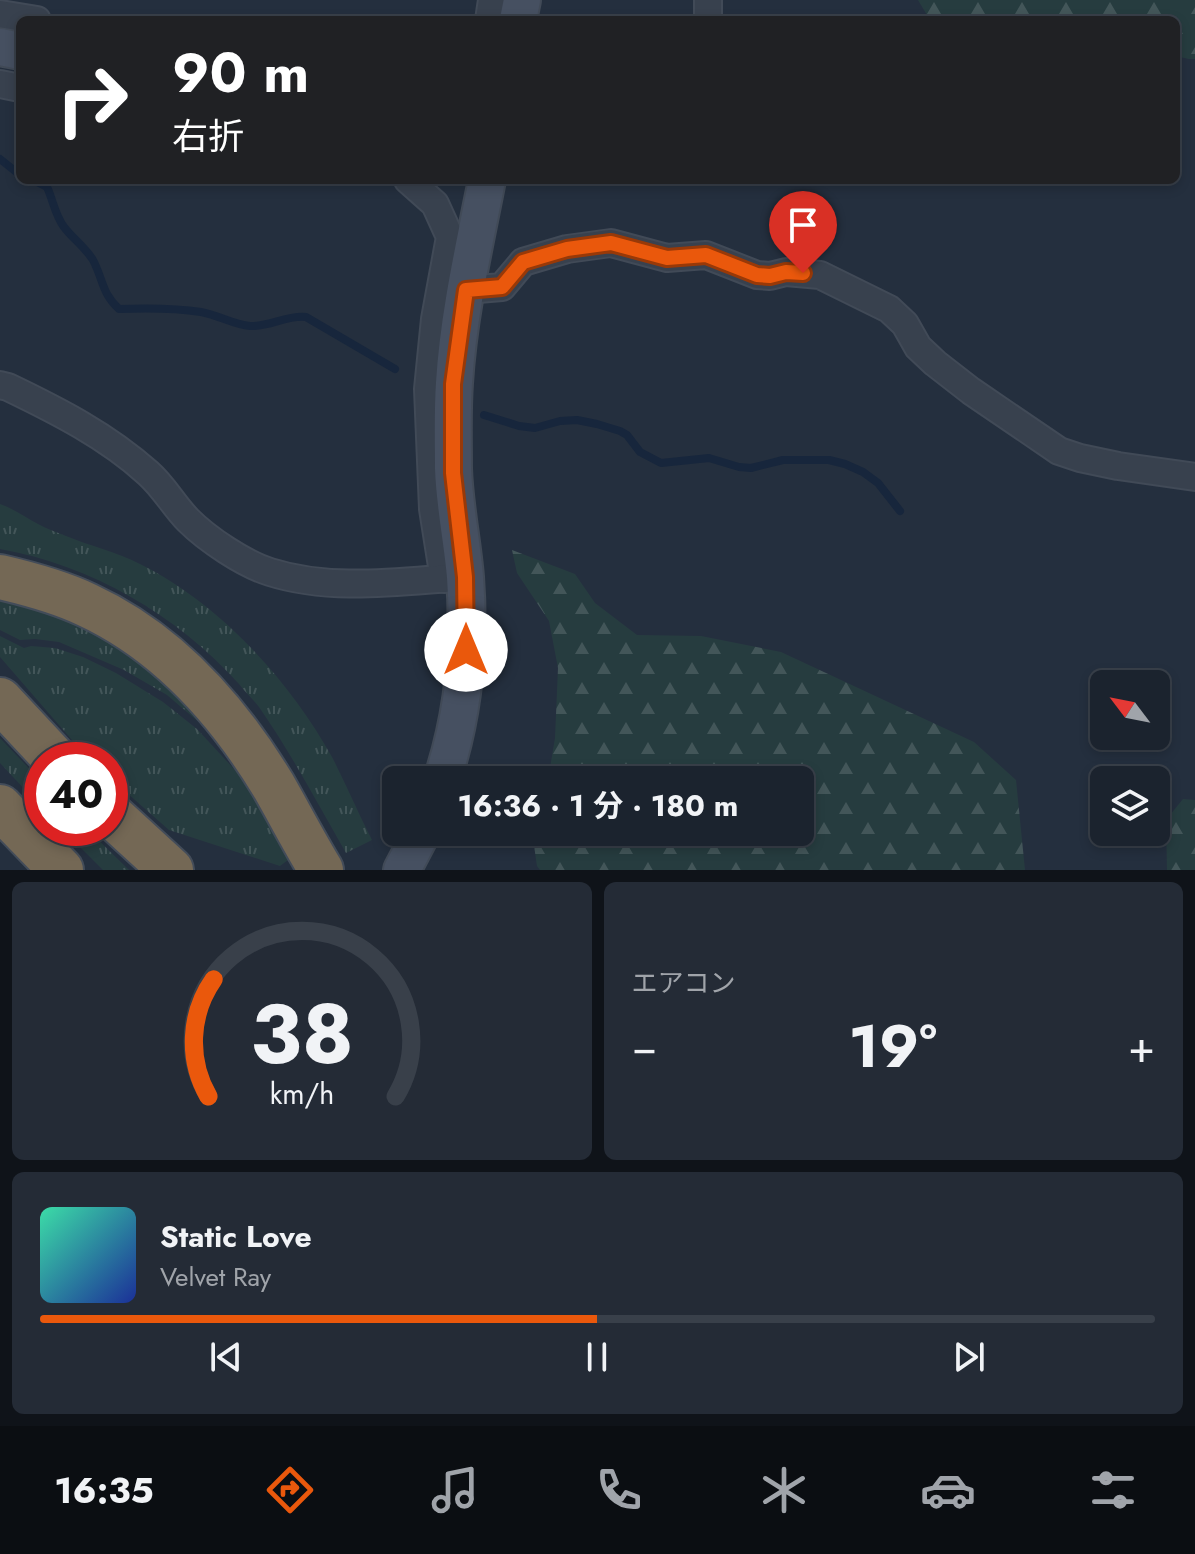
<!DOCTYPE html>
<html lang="ja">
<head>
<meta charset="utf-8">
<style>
	:root { --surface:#1b232e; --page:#242b36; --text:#f1f3f6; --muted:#a0a4aa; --line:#39404a; --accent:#ea580c }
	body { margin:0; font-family:Jost,"Noto Sans JP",sans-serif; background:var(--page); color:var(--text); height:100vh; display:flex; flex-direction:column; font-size:30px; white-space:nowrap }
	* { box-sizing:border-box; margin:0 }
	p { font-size:26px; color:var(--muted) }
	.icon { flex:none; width:44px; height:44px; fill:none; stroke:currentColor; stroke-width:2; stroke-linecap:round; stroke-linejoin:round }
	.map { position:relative; height:870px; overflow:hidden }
	.sheet { display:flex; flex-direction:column; gap:12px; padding:12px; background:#0f1319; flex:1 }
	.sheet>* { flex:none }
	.guide { position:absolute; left:16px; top:16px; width:1164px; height:168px; border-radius:12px; box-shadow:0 4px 12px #0003,0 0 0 2px var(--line); background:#202124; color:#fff; overflow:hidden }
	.needle { width:52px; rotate:302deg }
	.controls { position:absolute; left:1090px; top:670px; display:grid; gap:16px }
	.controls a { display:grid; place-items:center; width:80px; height:80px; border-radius:12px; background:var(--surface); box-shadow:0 4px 12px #0003,0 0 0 2px var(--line); font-size:40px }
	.speed { position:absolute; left:24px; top:742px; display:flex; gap:16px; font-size:40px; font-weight:700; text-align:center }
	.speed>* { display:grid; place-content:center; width:104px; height:104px; border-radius:50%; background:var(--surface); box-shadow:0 4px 12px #0003,0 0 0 2px var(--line); line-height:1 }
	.speed .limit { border:12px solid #d22; background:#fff; color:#111 }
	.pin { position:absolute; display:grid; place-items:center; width:68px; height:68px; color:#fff; margin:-82px -34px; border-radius:50% 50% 50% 0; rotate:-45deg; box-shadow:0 0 8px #0007 }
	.pin .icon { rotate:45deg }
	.me { position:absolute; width:88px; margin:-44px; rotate:0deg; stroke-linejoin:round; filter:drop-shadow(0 0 6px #0008) }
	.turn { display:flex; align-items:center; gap:28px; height:168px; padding:0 24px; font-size:36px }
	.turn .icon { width:104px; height:104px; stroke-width:2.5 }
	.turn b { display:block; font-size:56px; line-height:68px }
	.big { font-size:60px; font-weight:700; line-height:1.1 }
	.sheet .widget { flex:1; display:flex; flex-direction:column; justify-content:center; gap:12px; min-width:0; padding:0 28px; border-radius:12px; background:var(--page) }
	.sheet .dial { align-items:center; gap:0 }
	.dial svg { height:208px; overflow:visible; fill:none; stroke:var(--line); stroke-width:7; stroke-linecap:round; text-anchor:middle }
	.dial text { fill:var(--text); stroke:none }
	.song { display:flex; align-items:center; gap:24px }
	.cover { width:96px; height:96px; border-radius:12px; background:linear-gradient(135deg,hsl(160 70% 55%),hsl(230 70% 35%)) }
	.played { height:8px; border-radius:4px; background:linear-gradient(90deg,var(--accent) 50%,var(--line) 50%) }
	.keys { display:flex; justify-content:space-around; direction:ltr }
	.heat { display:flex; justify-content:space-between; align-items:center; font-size:44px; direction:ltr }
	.sheet .tiles { flex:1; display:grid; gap:12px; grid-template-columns:1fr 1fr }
	.widget:last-child { grid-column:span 2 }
	.trip { position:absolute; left:382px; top:766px; width:432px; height:80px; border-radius:12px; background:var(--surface); box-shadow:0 4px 12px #0003,0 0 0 2px var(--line); font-weight:700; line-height:80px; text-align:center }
	.menu { display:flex; height:128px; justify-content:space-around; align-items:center; background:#0b0e12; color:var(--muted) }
	.menu .icon { width:56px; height:56px }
	.menu .on { color:var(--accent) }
	.menu b { font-size:36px; color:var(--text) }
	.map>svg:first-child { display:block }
</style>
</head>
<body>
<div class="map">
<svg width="1195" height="870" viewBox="0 0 1195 870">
	<defs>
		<pattern id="grass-tufts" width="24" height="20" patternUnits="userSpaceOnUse" patternTransform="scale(2)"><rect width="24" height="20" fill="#263c3f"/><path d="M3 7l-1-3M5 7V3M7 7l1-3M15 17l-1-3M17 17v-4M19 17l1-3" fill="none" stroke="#435659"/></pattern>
		<pattern id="forest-firs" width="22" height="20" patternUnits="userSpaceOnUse" patternTransform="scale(2)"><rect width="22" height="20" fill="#263c3f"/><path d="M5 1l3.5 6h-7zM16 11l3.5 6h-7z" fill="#435659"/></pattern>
	</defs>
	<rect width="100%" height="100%" fill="#242f3e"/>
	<g fill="url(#grass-tufts)">
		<path d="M0,504C14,509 25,517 38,524C47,529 57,532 66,536C90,546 117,552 140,564C219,603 290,681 332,757C346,784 358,813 372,840L346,853C318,804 291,753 259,707C253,699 245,692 239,684C177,615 91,565 0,549Z"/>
		<polygon points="0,600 23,602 77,612 152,658 234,757 201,724 167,695 124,670 59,642 35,639 20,640 0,630"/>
		<polygon points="0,636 24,648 31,646 55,648 83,657 116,673 163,702 197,729 259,796 296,854 280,866 169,830 110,778 110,760 92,760 72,740 0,657"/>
		<polygon points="0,738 42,782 42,808 0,763"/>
		<polygon points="61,828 86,828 129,870 103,870"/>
	</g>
	<g fill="url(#forest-firs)">
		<polygon points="918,0 1195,0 1195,59 1189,59 1176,56 1176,20 930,20"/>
		<polygon points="512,550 575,574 595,603 637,635 701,636 781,652 974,742 1016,780 1025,870 540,870 537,866 532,832 800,832 800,780 548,780 555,738 558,668 549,621 517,573"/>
		<polygon points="1183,799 1195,800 1195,870 1167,870 1166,820"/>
	</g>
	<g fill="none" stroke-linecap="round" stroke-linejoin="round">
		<g stroke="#17263c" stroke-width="8">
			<polyline points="0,159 20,175"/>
			<path d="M33,180L47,187C53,200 55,215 64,227C73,239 85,247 93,260C103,279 102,294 119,309C146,308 175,308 201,312C218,315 234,325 250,326C270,327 286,315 306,317L395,369"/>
			<polyline points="484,415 519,426 535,428 560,421 577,420 597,424 620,431 627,435 640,452 661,463 709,458 739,467 751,468 783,460 829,460 845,464 863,472 878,483 900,511"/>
		</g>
		<defs>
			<g id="street">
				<polyline points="0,14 37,20"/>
				<polyline points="489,20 492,0"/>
				<polyline points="708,20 708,0"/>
				<polyline points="0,84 20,88"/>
				<polyline points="408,180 435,204 450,237 435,319 428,389 433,509 444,579"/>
				<polyline points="466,290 502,287 523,262 567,249 611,243 667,258 706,255 757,275 770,276 786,272 820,275 889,309 905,324 918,347 935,363 971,391 1059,451 1080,458 1118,466 1195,477"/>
				<path d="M0,385L8,387C58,411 107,436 148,473C164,487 174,506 188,520C207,539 244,564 270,572C333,592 401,581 465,577"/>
			</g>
			<g id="secondary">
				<polyline points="518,20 522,0"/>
				<polyline points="0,47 20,51"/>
				<path d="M442,780C464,714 470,646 465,577C462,541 454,504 453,468C453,440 452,411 454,383C458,316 474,246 487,180"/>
				<polyline points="402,870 422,832"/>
			</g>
			<g id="highway">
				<path d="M0,577C30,584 60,592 87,605C167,642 228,711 273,785C289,813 304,842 321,870"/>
				<polyline points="0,700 56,760"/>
				<polyline points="0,807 61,870"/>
				<polyline points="110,814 171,870"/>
			</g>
		</defs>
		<use href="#street" stroke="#414a57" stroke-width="30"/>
		<use href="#secondary" stroke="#414a57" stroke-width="40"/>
		<use href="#highway" stroke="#434c59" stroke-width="48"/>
		<use href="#street" stroke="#38414e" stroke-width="26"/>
		<use href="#secondary" stroke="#465061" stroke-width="36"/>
		<use href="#highway" stroke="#746855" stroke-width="44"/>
	</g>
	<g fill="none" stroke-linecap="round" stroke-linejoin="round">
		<defs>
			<polyline id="route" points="466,650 465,577 453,473 453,384 466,290 502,287 523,262 567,249 611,243 667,258 706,255 757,275 770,276 786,272 803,273"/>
		</defs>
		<use href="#route" stroke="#983908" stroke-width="20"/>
		<use href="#route" stroke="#ea580c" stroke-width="14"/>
	</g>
</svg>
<div class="controls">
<a><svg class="needle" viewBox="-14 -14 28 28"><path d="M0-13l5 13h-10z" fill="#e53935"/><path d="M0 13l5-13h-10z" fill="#a0a4aa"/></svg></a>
<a><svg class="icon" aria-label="layers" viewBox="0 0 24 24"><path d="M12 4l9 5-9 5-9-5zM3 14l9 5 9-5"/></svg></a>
</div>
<div class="speed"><div class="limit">40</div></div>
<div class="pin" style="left:803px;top:273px;background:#d93025"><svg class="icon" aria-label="arrive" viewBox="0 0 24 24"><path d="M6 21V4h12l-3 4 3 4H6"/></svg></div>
<svg class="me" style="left:466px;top:650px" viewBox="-20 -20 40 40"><circle r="19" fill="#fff"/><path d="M0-13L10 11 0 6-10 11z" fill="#ea580c"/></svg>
<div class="trip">16:36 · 1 分 · 180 m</div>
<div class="guide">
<div class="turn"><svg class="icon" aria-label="right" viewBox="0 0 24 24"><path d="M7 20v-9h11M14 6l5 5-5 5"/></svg><div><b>90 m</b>右折</div></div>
</div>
</div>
<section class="sheet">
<div class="tiles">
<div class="widget dial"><svg viewBox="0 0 100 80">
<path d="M14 69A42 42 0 1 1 86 69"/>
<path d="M14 69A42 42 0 0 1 16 24" stroke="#ea580c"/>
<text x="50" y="56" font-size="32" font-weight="700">38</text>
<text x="50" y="72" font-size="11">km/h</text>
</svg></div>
<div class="widget"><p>エアコン</p>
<div class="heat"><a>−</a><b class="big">19°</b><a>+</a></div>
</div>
<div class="widget">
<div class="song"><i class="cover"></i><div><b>Static Love</b><p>Velvet Ray</p></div></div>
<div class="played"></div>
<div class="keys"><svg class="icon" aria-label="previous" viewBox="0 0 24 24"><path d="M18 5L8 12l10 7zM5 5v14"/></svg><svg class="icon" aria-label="pause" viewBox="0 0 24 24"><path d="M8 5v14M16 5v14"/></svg><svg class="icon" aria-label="next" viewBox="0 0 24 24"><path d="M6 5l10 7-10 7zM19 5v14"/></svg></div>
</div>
</div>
</section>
<nav class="menu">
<b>16:35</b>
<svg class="icon on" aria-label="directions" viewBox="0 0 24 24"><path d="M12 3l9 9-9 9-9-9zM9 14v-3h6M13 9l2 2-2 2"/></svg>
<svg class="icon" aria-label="music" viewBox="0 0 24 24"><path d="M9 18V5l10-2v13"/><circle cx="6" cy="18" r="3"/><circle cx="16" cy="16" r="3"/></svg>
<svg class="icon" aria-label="phone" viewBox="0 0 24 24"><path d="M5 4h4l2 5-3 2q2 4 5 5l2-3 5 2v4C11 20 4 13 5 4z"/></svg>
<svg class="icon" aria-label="climate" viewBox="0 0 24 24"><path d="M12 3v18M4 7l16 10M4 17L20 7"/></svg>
<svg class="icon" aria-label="car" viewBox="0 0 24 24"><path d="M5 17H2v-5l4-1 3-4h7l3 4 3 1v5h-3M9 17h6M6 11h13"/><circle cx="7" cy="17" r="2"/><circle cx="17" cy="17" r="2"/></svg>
<svg class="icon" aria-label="filters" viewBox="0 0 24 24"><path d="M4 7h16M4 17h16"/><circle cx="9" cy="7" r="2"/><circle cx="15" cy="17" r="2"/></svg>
</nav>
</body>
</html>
